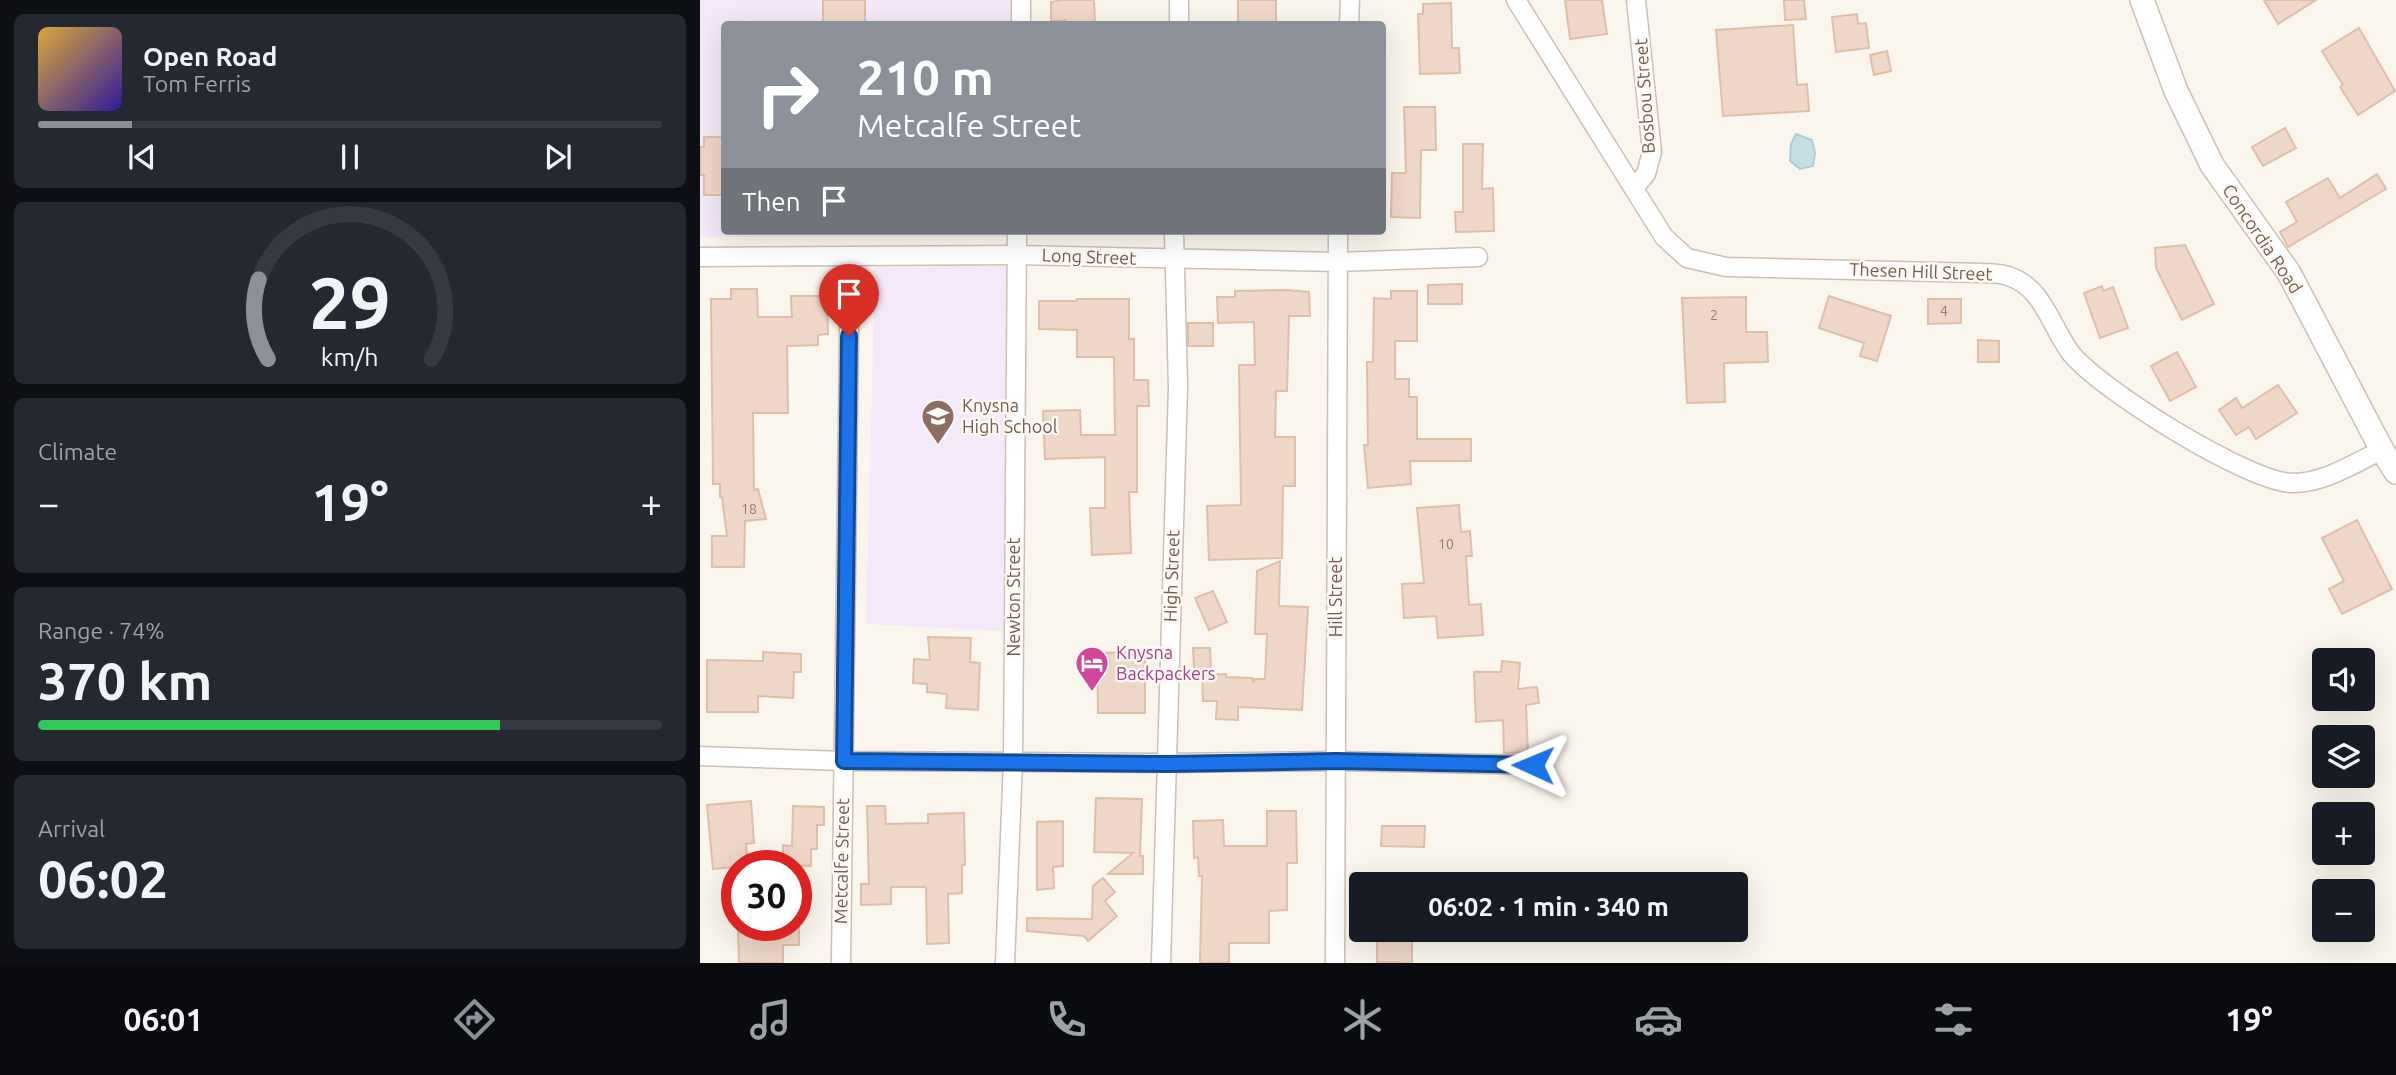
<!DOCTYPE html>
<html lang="en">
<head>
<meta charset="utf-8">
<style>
	:root { --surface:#171b24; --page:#242831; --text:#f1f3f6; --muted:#9ea1a6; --line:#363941; --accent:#8c9099 }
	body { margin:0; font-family:Ubuntu,sans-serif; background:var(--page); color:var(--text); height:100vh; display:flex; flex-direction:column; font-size:26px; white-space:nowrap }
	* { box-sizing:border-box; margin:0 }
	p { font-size:23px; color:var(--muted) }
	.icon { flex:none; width:38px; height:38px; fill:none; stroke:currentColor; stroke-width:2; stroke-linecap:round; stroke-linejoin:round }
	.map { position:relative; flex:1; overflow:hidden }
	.drawer { display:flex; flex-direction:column; gap:14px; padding:14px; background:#0d0f14; width:700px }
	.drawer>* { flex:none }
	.guide { position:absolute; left:21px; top:21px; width:665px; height:214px; border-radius:7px; box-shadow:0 7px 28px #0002; background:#8c9099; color:#fff; overflow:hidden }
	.buttons { position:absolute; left:1612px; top:648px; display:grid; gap:14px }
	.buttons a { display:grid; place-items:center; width:63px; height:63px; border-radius:7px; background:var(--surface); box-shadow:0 7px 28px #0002; font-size:35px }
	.speed { position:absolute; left:21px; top:850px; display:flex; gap:14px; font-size:35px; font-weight:700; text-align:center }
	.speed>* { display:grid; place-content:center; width:91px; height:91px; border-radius:50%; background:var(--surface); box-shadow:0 7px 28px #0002; line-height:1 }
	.speed .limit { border:10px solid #d22; background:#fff; color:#111 }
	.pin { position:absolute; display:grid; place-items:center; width:60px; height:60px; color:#fff; margin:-72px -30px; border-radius:50% 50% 50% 0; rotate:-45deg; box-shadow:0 0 7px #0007 }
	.pin .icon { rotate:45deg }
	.me { position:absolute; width:77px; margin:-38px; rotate:271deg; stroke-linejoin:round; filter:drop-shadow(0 0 5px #0008) }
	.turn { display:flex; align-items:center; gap:24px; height:147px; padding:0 21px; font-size:32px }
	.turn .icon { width:91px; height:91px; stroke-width:2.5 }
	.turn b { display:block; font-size:49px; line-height:60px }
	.then { display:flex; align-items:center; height:66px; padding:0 21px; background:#0003; gap:14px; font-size:26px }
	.big { font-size:52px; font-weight:700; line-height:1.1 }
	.drawer .widget { flex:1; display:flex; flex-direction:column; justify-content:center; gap:10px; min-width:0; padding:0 24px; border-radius:10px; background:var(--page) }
	.drawer .dial { align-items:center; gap:0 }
	.dial svg { height:182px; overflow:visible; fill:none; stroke:var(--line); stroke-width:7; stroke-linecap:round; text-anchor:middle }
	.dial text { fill:var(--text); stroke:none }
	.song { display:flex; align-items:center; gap:21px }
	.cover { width:84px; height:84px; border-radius:10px; background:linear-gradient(135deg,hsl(40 70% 55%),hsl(250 70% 35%)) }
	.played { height:7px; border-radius:4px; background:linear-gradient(90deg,var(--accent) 15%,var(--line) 15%) }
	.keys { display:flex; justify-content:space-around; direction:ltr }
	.heat { display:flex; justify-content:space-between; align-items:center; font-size:38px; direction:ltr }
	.charge { height:10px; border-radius:5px; background:linear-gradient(90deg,#34c759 74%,var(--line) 0) }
	.trip { position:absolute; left:649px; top:872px; width:399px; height:70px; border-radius:7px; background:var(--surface); box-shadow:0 7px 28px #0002; font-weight:700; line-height:70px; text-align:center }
	.tabs { display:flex; height:112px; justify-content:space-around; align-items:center; background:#090b0e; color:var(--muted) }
	.tabs .icon { width:49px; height:49px }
	.tabs .selected { color:var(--accent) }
	.tabs b { font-size:32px; color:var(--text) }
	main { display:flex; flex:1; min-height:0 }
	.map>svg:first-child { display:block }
</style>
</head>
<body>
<main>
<section class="drawer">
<div class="widget">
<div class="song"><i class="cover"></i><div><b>Open Road</b><p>Tom Ferris</p></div></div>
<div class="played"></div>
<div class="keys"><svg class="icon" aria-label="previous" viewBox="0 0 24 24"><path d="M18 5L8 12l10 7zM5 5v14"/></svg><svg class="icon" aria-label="pause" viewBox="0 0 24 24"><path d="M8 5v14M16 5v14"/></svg><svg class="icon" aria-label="next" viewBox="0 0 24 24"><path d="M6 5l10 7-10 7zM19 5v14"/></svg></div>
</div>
<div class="widget dial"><svg viewBox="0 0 100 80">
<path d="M14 69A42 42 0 1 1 86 69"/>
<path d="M14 69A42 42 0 0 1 10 34" stroke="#8c9099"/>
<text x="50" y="56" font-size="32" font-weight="700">29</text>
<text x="50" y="72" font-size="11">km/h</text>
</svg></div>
<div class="widget"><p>Climate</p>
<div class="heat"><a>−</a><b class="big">19°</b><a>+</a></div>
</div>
<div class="widget"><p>Range · 74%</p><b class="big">370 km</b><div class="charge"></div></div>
<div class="widget"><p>Arrival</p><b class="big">06:02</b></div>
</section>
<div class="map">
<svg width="1696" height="963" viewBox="0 0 1696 963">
	<rect width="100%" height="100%" fill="#fbf6ed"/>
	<g fill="#f3e9f8">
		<polygon points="0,0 315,0 315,24 24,24 24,231 311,231 311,237 0,237"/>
		<polygon points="309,266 304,631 166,624 175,267"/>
	</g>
	<polygon fill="#c3dfe4" stroke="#aaced5" stroke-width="2" points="1096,134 1112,140 1115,153 1113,166 1100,169 1090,161 1091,144"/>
	<g fill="#eed7c7" stroke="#dfbea9" stroke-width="2">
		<rect x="123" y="0" width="42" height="24"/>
		<polygon points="362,0 394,0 395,24 366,24 366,20 351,21 351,2"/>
		<rect x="538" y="0" width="38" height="24"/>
		<polygon points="865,0 902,0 907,34 870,39"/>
		<polygon points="1084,0 1104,0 1106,19 1085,20"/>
		<polygon points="1564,0 1616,0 1578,24"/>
		<polygon points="751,3 752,48 759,48 760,73 720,74 718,14 723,14 723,4"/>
		<polygon points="1157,14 1158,24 1166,23 1169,48 1136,52 1132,17"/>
		<polygon points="1093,25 1097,85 1107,84 1109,111 1023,116 1016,30"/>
		<polygon points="1659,28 1695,91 1658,115 1640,87 1643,85 1622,51"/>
		<polygon points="1187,51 1191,71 1174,75 1170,55"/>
		<polygon points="704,107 735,107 736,150 721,150 720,218 691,217 692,173 706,173"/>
		<polygon points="1585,128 1596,148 1563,166 1552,147"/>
		<polygon points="4,137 24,137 24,195 4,195 4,175 0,175 0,147 4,147"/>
		<polygon points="763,144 783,144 782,189 793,188 794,231 756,232 755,212 763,212"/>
		<polygon points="1677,174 1686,189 1588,247 1580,232 1597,222 1586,202 1628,178 1640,198"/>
		<polygon points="1485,245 1514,304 1482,320 1456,268 1455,248"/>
		<polygon points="762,284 762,304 728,304 728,285"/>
		<polygon points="1402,286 1403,291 1413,287 1428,328 1400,338 1384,293"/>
		<polygon points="31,289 57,289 58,317 92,317 91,296 127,296 128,334 118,335 118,345 87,346 88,413 53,413 54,490 58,489 66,519 45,521 44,567 12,567 12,536 27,536 22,497 20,497 20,484 13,484 11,299 31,299"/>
		<polygon points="588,290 609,292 610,316 589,316 587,391 576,391 575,437 595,437 595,486 583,486 582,558 509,560 507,506 541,505 539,365 555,365 554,322 518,323 517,297 535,297 535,291"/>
		<polygon points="691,291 717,291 717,341 695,341 695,379 709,379 709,397 717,397 717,439 771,439 771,461 710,461 711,484 668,488 664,445 668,445 667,362 673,362 674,298 691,299"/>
		<polygon points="1129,296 1191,316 1177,361 1160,356 1164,343 1119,328"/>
		<polygon points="1046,297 1046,332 1067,332 1068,362 1024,363 1025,402 987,403 982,298"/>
		<polygon points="377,299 429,299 429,339 434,339 434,380 448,380 449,406 437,406 437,492 429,492 431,553 392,555 390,508 405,508 405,457 345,459 343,411 380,410 381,435 415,435 414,357 377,357 377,330 339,329 339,301 377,301"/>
		<polygon points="1228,299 1261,299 1261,323 1228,324"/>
		<rect x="488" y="323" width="25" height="23"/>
		<polygon points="1278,340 1299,341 1299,362 1278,362"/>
		<polygon points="1477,352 1496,387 1470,401 1451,366"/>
		<polygon points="1578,385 1597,413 1556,439 1549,427 1536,435 1519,410 1536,398 1542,408"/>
		<polygon points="759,505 761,532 770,531 772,556 766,556 769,605 781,604 783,635 738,638 736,616 704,618 702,584 724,583 717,508"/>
		<polygon points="1657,520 1692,589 1642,614 1629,589 1644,581 1622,538"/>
		<polygon points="580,561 579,606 608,607 602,710 538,707 538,720 516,719 517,701 503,701 502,675 526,674 526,677 552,678 554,683 554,679 565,679 567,634 555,634 557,571"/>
		<polygon points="513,591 527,622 509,630 495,598"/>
		<polygon points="228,637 271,638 270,662 280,663 278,710 246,708 247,694 227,692 227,684 213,683 214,659 230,660"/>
		<polygon points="493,648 510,648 511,669 494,670"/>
		<polygon points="63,652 101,654 101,672 94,672 93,698 58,696 58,712 7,712 7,660 63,661"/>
		<polygon points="445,652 445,713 398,713 397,653"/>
		<polygon points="802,661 820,663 818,689 837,687 839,703 826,705 828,752 804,753 803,720 776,722 774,672 801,672"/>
		<polygon points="396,798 442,799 440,856 443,856 443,874 408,874 433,853 394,852"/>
		<polygon points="51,801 54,843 46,844 48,866 13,869 7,805"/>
		<polygon points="93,806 124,807 124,825 117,825 117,849 111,849 111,866 83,865 83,845 92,846"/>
		<polygon points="167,806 185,806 186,824 228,823 228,814 264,813 265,865 262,865 262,893 248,894 249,943 227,944 226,887 191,887 191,904 161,905 161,884 169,884"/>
		<polygon points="567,811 596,811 597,863 587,863 587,910 569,911 569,943 529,943 529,963 500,963 502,876 499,876 498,857 494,858 493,821 523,820 524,846 567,846"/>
		<polygon points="363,821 363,866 353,867 354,888 337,890 337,822"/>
		<polygon points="682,826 725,826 724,847 681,846"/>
		<polygon points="403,878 415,892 405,901 417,916 388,941 384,936 327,931 327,918 392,919 393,886"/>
		<polygon points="52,926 99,926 99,945 83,945 83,963 39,963 38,930 52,930"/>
		<polygon points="677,929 712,929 712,963 677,962"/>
	</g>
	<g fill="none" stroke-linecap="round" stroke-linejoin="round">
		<defs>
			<g id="minor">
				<path d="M816,0L964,237L987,258L1026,267L1281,273C1290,273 1300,273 1308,276C1342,286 1351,326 1370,352C1397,388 1549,483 1593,483C1624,483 1655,463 1682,450"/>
				<polyline points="321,24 321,0"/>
				<polyline points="479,24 479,0"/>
				<polyline points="649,24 650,0"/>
				<polyline points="934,188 946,174 952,152 936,0"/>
				<polyline points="0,257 317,255 637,262 778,257"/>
				<polyline points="0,756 144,761 467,763 636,761 833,765"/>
				<polyline points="141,963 150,256"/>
				<polyline points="305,963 313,761 317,231"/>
				<polyline points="461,963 478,387 474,231"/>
				<polyline points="635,963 638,231"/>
			</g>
			<polyline id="tertiary" points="1442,0 1476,91 1512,165 1589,273 1682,450 1696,472"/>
		</defs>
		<use href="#minor" stroke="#cdbfb3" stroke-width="21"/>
		<use href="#tertiary" stroke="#cdbfb3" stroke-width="26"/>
		<use href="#minor" stroke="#fff" stroke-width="18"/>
		<use href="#tertiary" stroke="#fff" stroke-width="23"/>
	</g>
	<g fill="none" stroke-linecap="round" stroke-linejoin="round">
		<defs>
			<polyline id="route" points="149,336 144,761 467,764 636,761 833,765"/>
		</defs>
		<use href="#route" stroke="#114b97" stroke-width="18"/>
		<use href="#route" stroke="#1a73e8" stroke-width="12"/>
	</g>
	<defs>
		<symbol id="school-pin" viewBox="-11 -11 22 30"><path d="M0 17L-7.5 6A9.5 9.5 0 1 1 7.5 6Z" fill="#8d6e63" stroke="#fefaf4"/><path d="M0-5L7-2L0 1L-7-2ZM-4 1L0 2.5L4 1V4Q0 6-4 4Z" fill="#fff"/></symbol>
		<symbol id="hotel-pin" viewBox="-11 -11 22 30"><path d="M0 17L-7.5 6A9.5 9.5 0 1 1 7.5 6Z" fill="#d1479c" stroke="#fefaf4"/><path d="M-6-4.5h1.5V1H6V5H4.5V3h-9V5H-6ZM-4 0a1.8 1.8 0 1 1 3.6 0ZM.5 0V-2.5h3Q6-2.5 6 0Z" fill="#fff"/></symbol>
	</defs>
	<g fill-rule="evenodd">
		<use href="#school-pin" x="219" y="397" width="38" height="52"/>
		<use href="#hotel-pin" x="373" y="644" width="38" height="52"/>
	</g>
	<g text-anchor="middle" stroke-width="5" stroke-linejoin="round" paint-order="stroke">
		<g font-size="14" fill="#937c6e">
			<text x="1244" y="316">4</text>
			<text x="1014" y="320">2</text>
			<text x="49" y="514">18</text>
			<text x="746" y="549">10</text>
		</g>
		<g font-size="18" fill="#755e51" stroke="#fefaf4">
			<text transform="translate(945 96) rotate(-94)" y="6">Bosbou Street</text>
			<text transform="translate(1562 239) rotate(56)" y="6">Concordia Road</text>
			<text transform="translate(389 257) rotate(2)" y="6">Long Street</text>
			<text transform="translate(1221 272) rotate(2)" y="6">Thesen Hill Street</text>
			<text transform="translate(472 576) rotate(-88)" y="6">High Street</text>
			<text transform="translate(314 597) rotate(-90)" y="6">Newton Street</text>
			<text transform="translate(636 597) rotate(-90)" y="6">Hill Street</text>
			<text transform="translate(142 861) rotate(-89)" y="6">Metcalfe Street</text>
		</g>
		<g font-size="18" fill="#785e54" stroke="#fefaf4" text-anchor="start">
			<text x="262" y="412">Knysna<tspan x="262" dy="21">High School</tspan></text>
		</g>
		<g font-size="18" fill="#b23c85" stroke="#fefaf4" text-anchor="start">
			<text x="416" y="659">Knysna<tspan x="416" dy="21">Backpackers</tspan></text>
		</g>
	</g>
</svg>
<div class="buttons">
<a><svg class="icon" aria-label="sound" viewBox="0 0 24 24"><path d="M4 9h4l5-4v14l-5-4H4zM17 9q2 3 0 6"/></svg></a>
<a><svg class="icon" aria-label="layers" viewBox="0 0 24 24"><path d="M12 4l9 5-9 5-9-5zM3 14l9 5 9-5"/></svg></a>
<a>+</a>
<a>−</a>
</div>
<div class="speed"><div class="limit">30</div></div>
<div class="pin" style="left:149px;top:336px;background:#d93025"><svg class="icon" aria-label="arrive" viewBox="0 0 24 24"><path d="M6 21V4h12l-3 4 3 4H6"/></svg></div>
<svg class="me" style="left:833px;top:765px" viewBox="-20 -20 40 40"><path d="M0-17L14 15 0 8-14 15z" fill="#1a73e8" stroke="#fff" stroke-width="4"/></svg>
<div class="trip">06:02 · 1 min · 340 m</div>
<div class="guide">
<div class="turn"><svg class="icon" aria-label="right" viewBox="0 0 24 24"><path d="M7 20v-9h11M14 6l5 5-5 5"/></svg><div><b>210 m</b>Metcalfe Street</div></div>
<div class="then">Then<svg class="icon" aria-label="arrive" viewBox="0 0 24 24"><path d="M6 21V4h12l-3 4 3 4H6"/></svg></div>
</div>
</div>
</main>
<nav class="tabs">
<b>06:01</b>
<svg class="icon selected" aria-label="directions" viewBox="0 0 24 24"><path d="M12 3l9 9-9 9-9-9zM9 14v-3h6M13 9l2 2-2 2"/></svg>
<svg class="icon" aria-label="music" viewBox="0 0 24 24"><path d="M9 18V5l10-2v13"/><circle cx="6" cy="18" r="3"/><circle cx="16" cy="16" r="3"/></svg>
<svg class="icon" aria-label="phone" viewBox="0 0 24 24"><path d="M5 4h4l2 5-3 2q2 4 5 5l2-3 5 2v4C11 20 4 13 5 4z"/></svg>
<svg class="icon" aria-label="climate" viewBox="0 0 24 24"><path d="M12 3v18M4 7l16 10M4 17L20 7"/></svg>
<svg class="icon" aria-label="car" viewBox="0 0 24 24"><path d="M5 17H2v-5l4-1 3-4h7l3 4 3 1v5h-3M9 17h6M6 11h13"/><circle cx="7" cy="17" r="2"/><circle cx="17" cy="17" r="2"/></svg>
<svg class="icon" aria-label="filters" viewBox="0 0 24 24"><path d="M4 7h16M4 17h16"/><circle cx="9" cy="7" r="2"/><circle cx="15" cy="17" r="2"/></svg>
<b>19°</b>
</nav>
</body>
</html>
